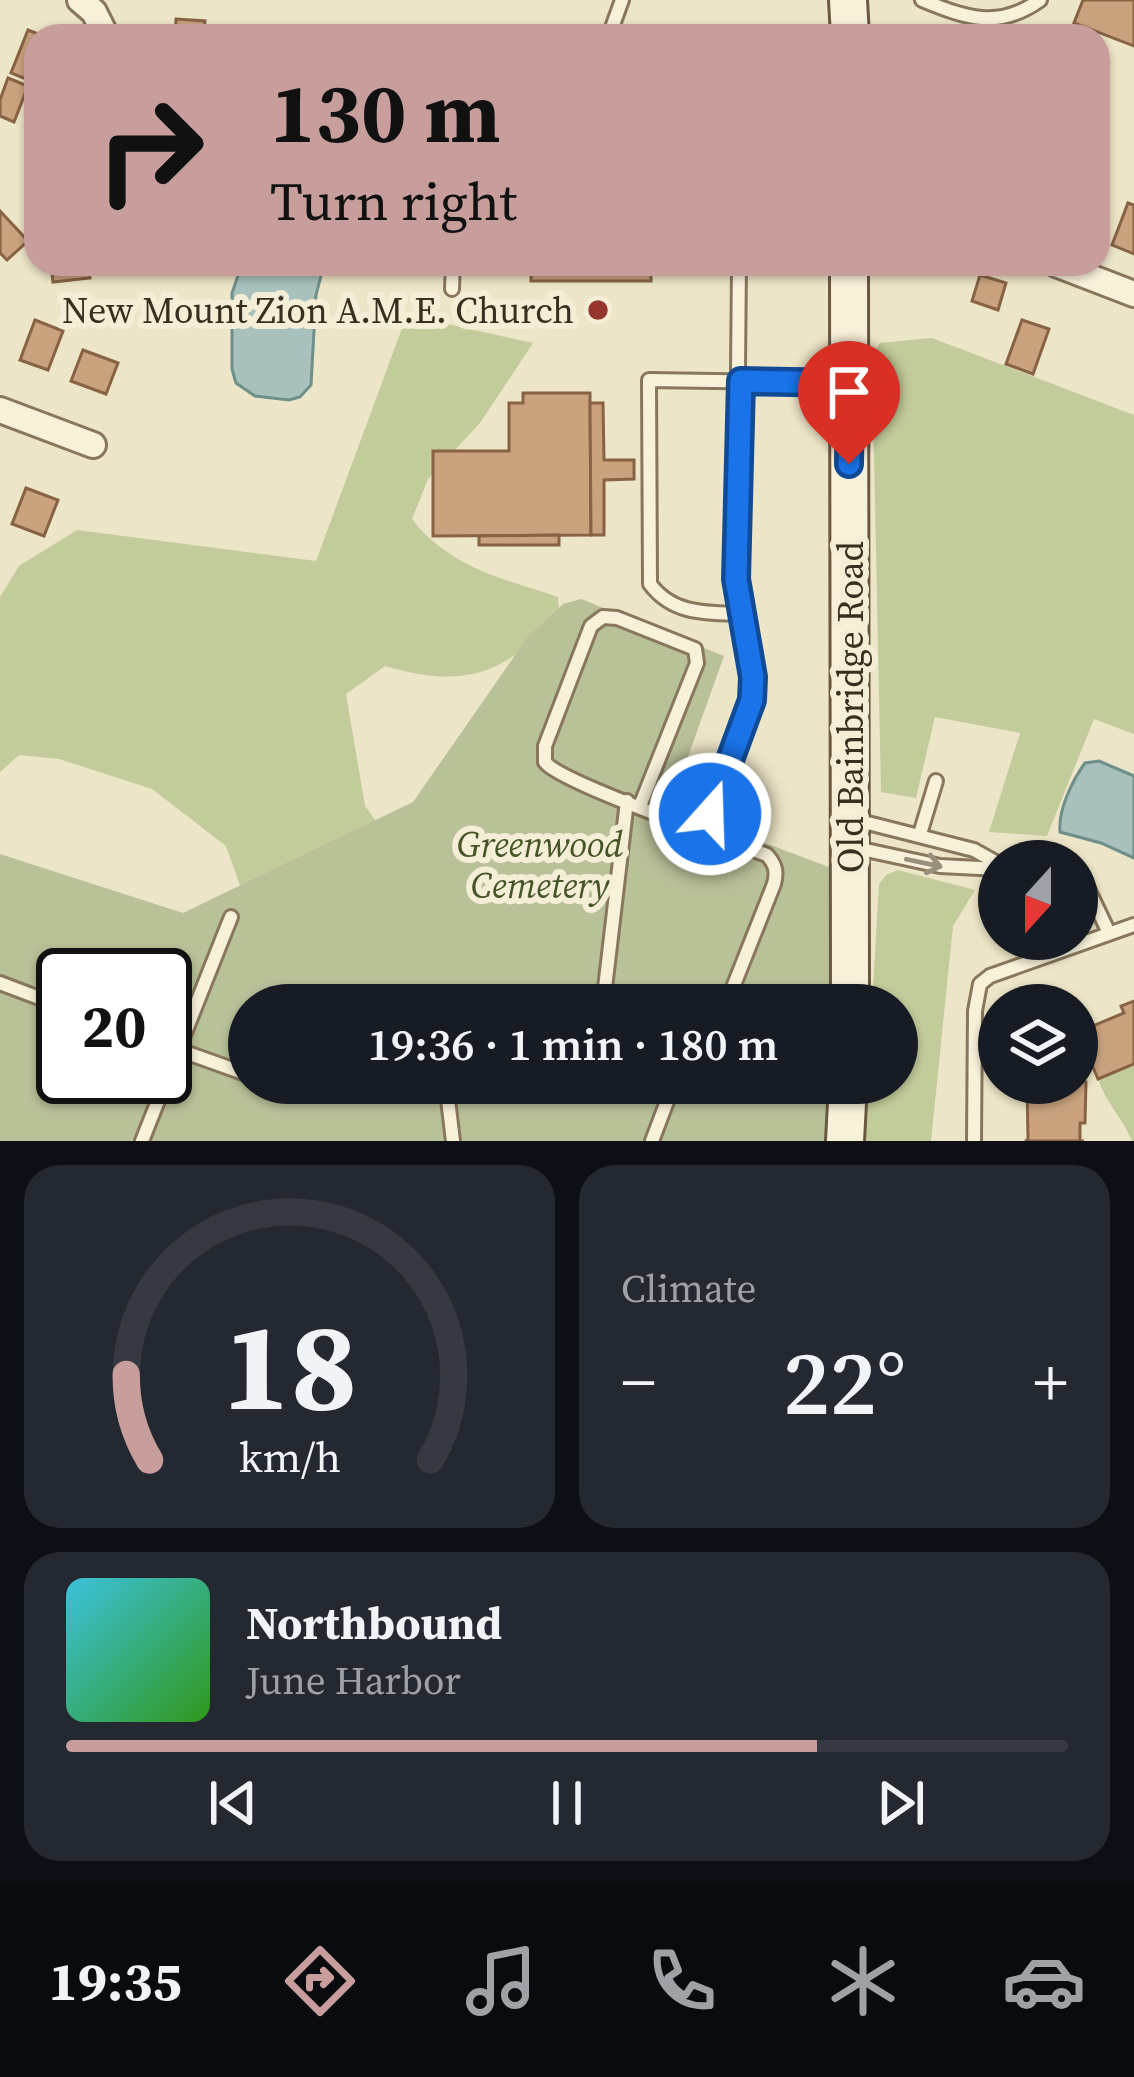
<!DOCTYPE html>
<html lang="en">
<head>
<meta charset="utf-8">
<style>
	:root { --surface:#171b24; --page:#242831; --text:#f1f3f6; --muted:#9ea1a6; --line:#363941; --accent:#c89e9c }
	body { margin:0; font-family:"Source Serif 4",serif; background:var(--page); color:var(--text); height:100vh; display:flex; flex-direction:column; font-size:45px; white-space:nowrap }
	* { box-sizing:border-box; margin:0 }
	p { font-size:39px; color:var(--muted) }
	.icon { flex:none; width:66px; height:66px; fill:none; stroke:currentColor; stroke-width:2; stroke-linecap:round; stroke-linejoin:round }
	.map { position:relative; height:1141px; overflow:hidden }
	.sheet { display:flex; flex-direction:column; gap:24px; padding:24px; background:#0d0f14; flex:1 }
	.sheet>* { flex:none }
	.banner { position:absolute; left:24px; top:24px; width:1086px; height:252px; border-radius:36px; box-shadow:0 3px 9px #0004; background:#c89e9c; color:#111; overflow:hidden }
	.needle { width:78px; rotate:201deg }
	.controls { position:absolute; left:978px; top:840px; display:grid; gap:24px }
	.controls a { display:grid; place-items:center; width:120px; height:120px; border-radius:50%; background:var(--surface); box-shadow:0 3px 9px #0004; font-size:60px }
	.speed { position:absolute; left:36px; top:948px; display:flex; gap:24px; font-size:60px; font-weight:700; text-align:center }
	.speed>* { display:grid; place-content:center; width:156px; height:156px; border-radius:50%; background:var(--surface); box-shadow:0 3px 9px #0004; line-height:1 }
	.speed .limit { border:6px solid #111; border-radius:18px; background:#fff; color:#111 }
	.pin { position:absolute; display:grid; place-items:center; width:102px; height:102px; color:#fff; margin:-123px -51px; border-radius:50% 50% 50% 0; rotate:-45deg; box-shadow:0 0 12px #0007 }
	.pin .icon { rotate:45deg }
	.me { position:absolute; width:132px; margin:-66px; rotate:20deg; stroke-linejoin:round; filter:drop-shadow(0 0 9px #0008) }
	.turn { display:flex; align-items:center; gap:42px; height:252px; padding:0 48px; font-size:54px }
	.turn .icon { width:156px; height:156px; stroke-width:2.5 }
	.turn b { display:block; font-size:84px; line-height:102px }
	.big { font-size:90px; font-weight:600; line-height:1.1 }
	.sheet .tile { flex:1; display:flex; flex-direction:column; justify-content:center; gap:18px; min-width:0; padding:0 42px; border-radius:36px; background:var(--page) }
	.sheet .dial { align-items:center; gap:0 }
	.dial svg { height:312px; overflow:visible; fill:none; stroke:var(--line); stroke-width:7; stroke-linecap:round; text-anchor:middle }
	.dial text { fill:var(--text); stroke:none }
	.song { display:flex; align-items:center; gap:36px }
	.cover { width:144px; height:144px; border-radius:18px; background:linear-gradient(135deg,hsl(190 70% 55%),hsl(110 70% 35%)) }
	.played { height:12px; border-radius:6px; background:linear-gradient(90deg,var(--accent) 75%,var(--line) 75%) }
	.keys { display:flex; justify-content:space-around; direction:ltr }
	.heat { display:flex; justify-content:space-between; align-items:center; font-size:66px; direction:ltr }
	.sheet .tiles { flex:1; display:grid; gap:24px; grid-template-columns:1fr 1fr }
	.tile:last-child { grid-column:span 2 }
	.trip { position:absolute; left:228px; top:984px; width:690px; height:120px; border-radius:60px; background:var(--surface); box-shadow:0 3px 9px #0004; font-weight:600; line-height:120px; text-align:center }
	.menu { display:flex; height:192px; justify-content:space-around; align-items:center; background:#090b0e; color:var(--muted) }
	.menu .icon { width:84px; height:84px }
	.menu .active { color:var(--accent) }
	.menu b { font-size:54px; color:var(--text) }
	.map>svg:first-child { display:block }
</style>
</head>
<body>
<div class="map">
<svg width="1134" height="1141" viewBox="0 0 1134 1141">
	<rect width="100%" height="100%" fill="#ede5c7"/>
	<g fill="#c2cb9a">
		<path d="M407,315L533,343L480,423L428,479L412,519C449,567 503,579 558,597L559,612C506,676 465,689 385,666L346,694L365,806L384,832L247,905L226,846L152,789L59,759L19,755L0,772V597L19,566L77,530L316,561Z"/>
		<polygon points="932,338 1134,415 1134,734 1094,719 1047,836 989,832 1020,733 935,717 916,798 881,792 872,356 880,343"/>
		<polygon points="898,870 975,890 953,926 931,1141 864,1141 868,1083 897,1083 897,1005 872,1005 879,884 886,875"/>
		<path d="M1134,1064V1141H1132C1122,1117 1106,1103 1098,1079Z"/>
	</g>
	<path fill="#b9c199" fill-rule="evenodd" d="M581,599L724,656L670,807L834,869L835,1005H249V1083H832L828,1141H0V854L183,913L413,802L527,638L563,604ZM63,975H165V1077H63Z"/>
	<g fill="#a8c1bc" stroke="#6e8f8a" stroke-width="3">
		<polygon points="242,264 324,264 316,295 311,385 300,397 289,400 255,396 236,383 232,369 232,293"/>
		<path d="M1099,761L1134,776V858L1101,843L1060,832C1058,810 1072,781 1085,763Z"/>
	</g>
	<g fill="#caa37e" stroke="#876343" stroke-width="3">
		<polygon points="1083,0 1134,0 1134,46 1074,23"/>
		<polygon points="176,19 205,21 204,36 175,36"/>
		<polygon points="28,30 43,36 36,36 36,69 31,81 11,73"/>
		<polygon points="8,78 28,86 14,122 0,116 0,100"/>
		<polygon points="1128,203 1134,205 1134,254 1112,245"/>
		<polygon points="0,211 28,241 7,260 0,253"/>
		<polygon points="51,264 88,264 90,278 53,282"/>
		<rect x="531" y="264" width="120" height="17"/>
		<polygon points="980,275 1006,283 998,310 972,301"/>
		<polygon points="35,320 63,331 48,370 20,360"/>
		<polygon points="1022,320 1049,329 1033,374 1006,364"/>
		<polygon points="83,350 118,363 106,394 71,381"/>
		<polygon points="523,393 590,393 591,535 433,536 433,451 509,451 509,403 523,403"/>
		<polygon points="590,403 603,403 604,460 634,460 634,479 604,480 604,535 591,535"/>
		<polygon points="26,488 58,500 44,536 12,524"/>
		<polygon points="559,535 559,545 479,545 479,536"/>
		<polygon points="1134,1001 1134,1064 1098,1079 1078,1032 1124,1013 1121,1006"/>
		<polygon points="1077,1081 1086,1082 1085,1123 1080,1123 1080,1141 1084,1141 1025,1141 1028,1140 1027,1083"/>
	</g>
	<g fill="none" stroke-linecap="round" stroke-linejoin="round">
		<defs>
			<g id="lane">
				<path d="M922,0C966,18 998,30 1040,0"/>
				<polyline points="609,36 622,0"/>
				<polyline points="452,289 453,264"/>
				<path d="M742,614C707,613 673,615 650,584L649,380L844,383"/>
				<path d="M640,806L697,663L695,649L617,618L603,617L591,626L545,746V762C560,783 731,841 767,855C776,865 777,872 774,884L726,1005"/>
				<polyline points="710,814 752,700 753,677 736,579 739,264"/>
				<polyline points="852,819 974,850 999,864"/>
				<polyline points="920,834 936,781"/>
				<polyline points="852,847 940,866 999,869"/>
				<polyline points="1077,883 1088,889 1109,933"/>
				<polyline points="0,983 63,1007"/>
				<polyline points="603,1005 627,801"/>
				<polyline points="165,1045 249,1075"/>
				<polyline points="446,1083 453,1141"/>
				<polyline points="813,1083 840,1094"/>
				<polyline points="142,1141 231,917"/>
				<polyline points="652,1141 674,1083"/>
				<polyline points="974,1141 975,1011 980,984 990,976 1134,925"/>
			</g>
			<g id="street">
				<polyline points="80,0 94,12 106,36"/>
				<polyline points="1056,264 1134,294"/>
				<polyline points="0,410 93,445"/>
			</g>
			<g id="secondary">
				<polyline points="848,0 850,36"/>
				<polyline points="849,264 850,1005"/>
				<polyline points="845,1141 848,1083"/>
			</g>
		</defs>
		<use href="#lane" stroke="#88775c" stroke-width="18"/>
		<use href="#street" stroke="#88775c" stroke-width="30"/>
		<use href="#secondary" stroke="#6a5840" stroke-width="42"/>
		<use href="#lane" stroke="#f8f1da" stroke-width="12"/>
		<use href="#street" stroke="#f8f1da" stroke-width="24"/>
		<use href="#secondary" stroke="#f8f1da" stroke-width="36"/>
	</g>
	<defs><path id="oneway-shaft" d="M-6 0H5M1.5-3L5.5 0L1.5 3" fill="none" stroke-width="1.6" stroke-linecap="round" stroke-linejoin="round" transform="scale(3)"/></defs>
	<use stroke="#98907d" href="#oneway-shaft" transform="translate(924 863) rotate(12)"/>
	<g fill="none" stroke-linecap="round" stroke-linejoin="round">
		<defs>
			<polyline id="route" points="710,814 752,700 753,677 736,579 741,381 850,383 849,464"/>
		</defs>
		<use href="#route" stroke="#114b97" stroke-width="30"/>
		<use href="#route" stroke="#1a73e8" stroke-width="21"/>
	</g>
	<circle fill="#96352e" stroke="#f5eed6" stroke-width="4.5" cx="598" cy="310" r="12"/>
	<g text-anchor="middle" stroke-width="12" stroke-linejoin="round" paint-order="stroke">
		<g font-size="36" fill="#392e20" stroke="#f5eed6" text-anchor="end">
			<text x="574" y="323">New Mount Zion A.M.E. Church</text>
		</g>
		<g font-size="36" fill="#392e20" stroke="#f5eed6">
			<text transform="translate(850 707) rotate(-90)" y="13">Old Bainbridge Road</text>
		</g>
		<g font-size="36" font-style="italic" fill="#465527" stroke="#f5eed6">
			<text x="540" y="857">Greenwood<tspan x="540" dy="41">Cemetery</tspan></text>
		</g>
	</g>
</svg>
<div class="controls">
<a><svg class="needle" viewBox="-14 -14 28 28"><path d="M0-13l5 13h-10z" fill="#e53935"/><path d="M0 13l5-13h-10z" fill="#9ea1a6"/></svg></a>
<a><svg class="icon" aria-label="layers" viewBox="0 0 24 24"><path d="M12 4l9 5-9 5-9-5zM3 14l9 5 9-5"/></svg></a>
</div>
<div class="speed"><div class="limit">20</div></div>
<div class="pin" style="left:849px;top:464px;background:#d93025"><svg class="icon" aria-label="arrive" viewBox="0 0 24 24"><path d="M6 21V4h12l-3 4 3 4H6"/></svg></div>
<svg class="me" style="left:710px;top:814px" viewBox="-20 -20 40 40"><circle r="17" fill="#1a73e8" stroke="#fff" stroke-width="3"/><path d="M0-11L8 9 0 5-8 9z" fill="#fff"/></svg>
<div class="trip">19:36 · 1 min · 180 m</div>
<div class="banner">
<div class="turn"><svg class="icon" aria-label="right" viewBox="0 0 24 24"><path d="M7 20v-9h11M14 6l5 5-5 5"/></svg><div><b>130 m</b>Turn right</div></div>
</div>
</div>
<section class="sheet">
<div class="tiles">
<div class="tile dial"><svg viewBox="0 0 100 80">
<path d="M14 69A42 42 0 1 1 86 69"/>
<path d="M14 69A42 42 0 0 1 8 47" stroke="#c89e9c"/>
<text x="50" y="56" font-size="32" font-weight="700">18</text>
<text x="50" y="72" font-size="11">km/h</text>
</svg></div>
<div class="tile"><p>Climate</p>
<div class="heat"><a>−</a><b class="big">22°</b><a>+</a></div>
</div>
<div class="tile">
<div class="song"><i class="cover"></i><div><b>Northbound</b><p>June Harbor</p></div></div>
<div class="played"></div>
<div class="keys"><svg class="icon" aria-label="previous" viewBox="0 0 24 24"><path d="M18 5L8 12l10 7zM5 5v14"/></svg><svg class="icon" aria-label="pause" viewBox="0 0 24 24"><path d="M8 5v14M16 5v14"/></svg><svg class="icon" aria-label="next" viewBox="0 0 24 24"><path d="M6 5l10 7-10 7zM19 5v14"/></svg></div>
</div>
</div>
</section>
<nav class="menu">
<b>19:35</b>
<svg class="icon active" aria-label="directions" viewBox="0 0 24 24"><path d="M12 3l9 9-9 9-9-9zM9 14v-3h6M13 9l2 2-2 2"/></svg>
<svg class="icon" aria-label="music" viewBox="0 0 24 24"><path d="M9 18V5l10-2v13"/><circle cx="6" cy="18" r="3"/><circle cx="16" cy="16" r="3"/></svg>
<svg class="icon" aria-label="phone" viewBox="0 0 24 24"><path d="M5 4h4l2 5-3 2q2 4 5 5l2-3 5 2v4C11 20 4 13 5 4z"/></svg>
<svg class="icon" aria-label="climate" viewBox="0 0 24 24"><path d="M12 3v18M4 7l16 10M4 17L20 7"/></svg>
<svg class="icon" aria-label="car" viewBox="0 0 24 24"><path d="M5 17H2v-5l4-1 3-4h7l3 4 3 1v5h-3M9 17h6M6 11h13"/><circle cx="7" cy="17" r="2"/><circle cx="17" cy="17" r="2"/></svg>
</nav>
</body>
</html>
